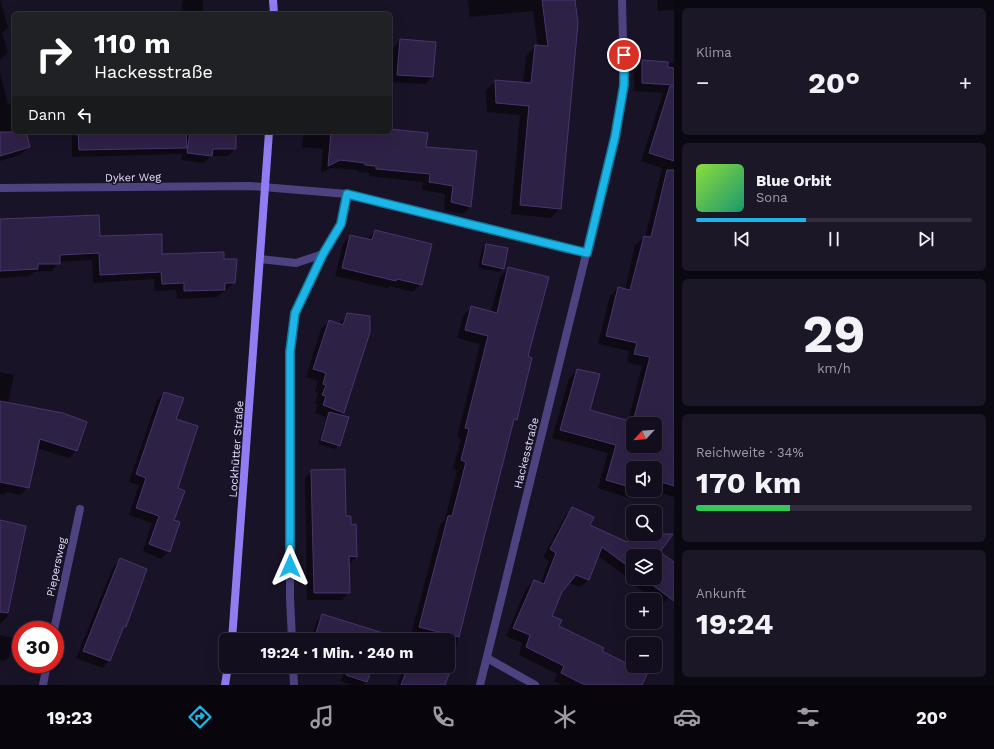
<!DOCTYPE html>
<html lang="de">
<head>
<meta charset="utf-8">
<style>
	:root { --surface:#130e1d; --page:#1c1726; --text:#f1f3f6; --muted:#9d9ca4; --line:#322e3b; --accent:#1cb5e7 }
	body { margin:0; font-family:"Work Sans",sans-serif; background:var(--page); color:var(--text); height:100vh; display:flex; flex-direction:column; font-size:15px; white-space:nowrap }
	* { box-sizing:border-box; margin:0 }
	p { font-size:13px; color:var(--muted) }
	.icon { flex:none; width:22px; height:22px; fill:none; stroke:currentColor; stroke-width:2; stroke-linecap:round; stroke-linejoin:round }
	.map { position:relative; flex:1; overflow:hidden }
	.side { display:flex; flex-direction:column; gap:8px; padding:8px; background:#0a0810; width:320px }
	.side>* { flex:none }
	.banner { position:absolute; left:12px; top:12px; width:380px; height:122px; border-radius:6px; box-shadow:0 4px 16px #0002,0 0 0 1px var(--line); background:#202124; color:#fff; overflow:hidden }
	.needle { width:26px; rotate:244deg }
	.controls { position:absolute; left:626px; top:417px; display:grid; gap:8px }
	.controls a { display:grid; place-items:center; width:36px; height:36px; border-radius:6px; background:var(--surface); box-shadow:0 4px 16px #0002,0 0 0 1px var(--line); font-size:20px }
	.speed { position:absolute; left:12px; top:621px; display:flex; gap:8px; font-size:20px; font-weight:700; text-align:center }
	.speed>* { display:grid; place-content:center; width:52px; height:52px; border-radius:50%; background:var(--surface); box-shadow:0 4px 16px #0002,0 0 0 1px var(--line); line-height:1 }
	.speed .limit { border:6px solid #d22; background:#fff; color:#111 }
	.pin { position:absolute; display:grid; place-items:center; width:34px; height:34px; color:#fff; margin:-17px; border:2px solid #fff; border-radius:50%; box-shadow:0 1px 4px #0007 }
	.me { position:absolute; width:44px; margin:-22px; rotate:0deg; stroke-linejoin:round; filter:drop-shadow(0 0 3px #0008) }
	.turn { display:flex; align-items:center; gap:14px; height:84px; padding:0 16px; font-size:18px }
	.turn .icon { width:52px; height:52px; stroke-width:2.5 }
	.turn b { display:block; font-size:28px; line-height:34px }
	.then { display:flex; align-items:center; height:38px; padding:0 16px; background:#0003; gap:8px; font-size:15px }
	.big { font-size:30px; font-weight:700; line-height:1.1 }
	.side .tile { flex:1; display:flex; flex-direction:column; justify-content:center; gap:6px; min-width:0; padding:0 14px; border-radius:6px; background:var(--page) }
	.side .dial { align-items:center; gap:0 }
	.dial b { font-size:52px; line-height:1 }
	.song { display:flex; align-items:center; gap:12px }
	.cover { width:48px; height:48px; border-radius:6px; background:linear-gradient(135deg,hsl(90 70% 55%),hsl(160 70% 35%)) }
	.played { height:4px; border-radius:2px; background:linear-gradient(90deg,var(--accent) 40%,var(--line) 40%) }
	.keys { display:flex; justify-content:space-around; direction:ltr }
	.heat { display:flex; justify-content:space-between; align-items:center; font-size:22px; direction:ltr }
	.charge { height:6px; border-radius:3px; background:linear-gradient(90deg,#34c759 34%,var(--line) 0) }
	.trip { position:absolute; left:219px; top:633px; width:236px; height:40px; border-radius:6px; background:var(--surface); box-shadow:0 4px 16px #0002,0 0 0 1px var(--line); font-weight:700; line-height:40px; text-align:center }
	.tab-bar { display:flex; height:64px; justify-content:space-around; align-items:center; background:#08060c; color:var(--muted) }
	.tab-bar .icon { width:28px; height:28px }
	.tab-bar .current { color:var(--accent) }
	.tab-bar b { font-size:18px; color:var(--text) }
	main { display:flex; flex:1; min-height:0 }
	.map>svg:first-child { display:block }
</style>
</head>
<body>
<main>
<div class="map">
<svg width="674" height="685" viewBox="0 0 674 685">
	<rect width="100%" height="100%" fill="#191327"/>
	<g fill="#0007" fill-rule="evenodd">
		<polygon points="0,0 8,27 2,33 8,52 0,60"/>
		<polygon points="183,0 203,0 203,14 181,14"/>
		<polygon points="468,0 574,0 560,208 551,218 511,214 520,115 487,112 486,90 496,81 523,83 526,56 535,46 538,47 533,11 470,17"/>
		<polygon points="657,0 674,0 674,10 658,11"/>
		<polygon points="401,40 432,77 425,84 390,82 390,56 392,56 393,48"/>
		<path d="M643,61L674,63V497L652,490H655V468H633V490H637L629,498L598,488L608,453L552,438L569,378L578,370L589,411L628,421L642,366L627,362L629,351L598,344L610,296L618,288L625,290L635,245L645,237L662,168L641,161L663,93L634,91V70ZM633,424H655V446H633Z"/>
		<polygon points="0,74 8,104 14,102 14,132 25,132 29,147 20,155 0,161"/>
		<polygon points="390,130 425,148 471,206 463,214 444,210 445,194 422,190 423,182 369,176 369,173 358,172 358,170 331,168 321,173 323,149 302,147 304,132 390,132"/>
		<polygon points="76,132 235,132 235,149 228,156 211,156 204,163 181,160 182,154 72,157 72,136"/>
		<polygon points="0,220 99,237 162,255 223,260 234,283 217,297 177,299 176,290 155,291 154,279 93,283 92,260 59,262 52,271 34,272 30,276 0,278"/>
		<polygon points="375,231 421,284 413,292 390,286 388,288 335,276 343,244 350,236 367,240"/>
		<polygon points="486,245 503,268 499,272 478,268 482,249"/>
		<polygon points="509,268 527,357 516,419 512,424 450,670 444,685 397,685 404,666 448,666 448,640 413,640 415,636 411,635 440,525 445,520 457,470 453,469 461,438 457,437 480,344 457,338 463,316 472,307 491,312 500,277"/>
		<polygon points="348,314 369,332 343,413 340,416 339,445 335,449 318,444 326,417 315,413 318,404 315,403 318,393 315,392 318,381 306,377 321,329 329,321 339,325"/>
		<polygon points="0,372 14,375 8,403 76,451 69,458 37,448 28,487 20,495 6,492 4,495 0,494"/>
		<polygon points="164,393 175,420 176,489 169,551 161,559 143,551 152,523 129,515 139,485 129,482 157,400"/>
		<polygon points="312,471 350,526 355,525 356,557 349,564 349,592 342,600 307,600 305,478"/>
		<path d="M573,508L589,526L625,543L633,533L655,534V532L667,541L659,552L674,563V591L662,605L634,585L635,583L598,556L588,580L580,587L568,583L561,591L551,616L558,626L601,652L641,685H562L554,681L557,674L519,655L522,643L506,636L526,589L534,581L540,584L549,561L543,557L565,516ZM633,556H655V578H633Z"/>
		<polygon points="0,521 25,527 8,616 0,624"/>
		<polygon points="120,560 146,570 125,626 121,631 109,661 102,668 76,658 113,567"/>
		<polygon points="323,615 380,640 311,639 317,621"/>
		<polygon points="0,635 13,638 9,657 5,661 0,660"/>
		<polygon points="345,666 372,666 366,682 363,685 352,685 341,681"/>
	</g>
	<g fill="#2e2146" stroke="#49356f" fill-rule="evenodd">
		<polygon points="542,0 575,0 578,23 561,209 520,205 529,106 496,103 495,80 531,83 535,45 548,46"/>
		<polygon points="400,39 436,42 433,77 397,75"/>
		<polygon points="642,60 668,62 668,67 674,68 674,85 642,83"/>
		<polygon points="670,86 674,86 674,161 649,153"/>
		<polygon points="390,129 428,133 426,147 477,151 471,207 451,202 453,186 429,182 430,174 376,169 376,166 365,165 365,163 340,160 328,166 331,132 390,132"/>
		<polygon points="0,132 26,132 30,147 0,156"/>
		<polygon points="78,132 186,132 187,148 79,150"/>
		<polygon points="190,132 236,132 236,149 213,149 212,156 187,153"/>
		<path d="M667,170H674V486L655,480V468H633V488L606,480L616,445L560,430L577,369L600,374L590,410L633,422L650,357L634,354L637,343L606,336L618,287L630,290L644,236L651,237ZM633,424H655V446H633Z"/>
		<polygon points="99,215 100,236 162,234 162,254 224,252 224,259 237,259 235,283 225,283 225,290 184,291 184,283 162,284 161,272 100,275 99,253 60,255 60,264 38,264 38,269 0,271 0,219"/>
		<polygon points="375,230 432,244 422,285 397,279 396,281 342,268 350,235 372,240"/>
		<polygon points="486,244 508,248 504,269 482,264"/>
		<polygon points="508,267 549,277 528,356 532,358 520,407 517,420 514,419 459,637 419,627 448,516 452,516 466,462 461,460 469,429 465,428 488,336 465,330 471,306 497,313"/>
		<polygon points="347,313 370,316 370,332 344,413 323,405 326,396 322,395 326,385 323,384 326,373 313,369 329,320 343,325"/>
		<polygon points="164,392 184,398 176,419 198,426 178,488 185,491 174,520 180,522 170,552 149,544 159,516 136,508 146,478 136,474"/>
		<polygon points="0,401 63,413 87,422 77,451 40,439 29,488 0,482"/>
		<polygon points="329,412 349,417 340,446 321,440"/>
		<polygon points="345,469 346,516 351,516 351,525 356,524 357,557 349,556 350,593 314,593 311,470"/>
		<polygon points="572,507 594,517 590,525 627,542 633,534 673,534 660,552 674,562 674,601 643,578 655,578 655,556 633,556 633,570 602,547 589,580 576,575 562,592 552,616 562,620 559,626 604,648 602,651 632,666 651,666 642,685 585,685 561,673 564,666 526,647 530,635 513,628 534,580 544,584 556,553 550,549"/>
		<polygon points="0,520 26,526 8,613 0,612"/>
		<polygon points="120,558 147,569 126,627 124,626 110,661 83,651"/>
		<polygon points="322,614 383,633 381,640 338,640 316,633"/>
		<polygon points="349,666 373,666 367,682 346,675"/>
		<polygon points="408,666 452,666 445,685 401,685"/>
	</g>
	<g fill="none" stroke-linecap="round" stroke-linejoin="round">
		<g stroke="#4e4381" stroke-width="8">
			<polyline points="0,188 250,186 347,194 587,253"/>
			<polyline points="260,259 296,263 323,254"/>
			<polyline points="54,630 80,509"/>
			<polyline points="292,640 290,597 290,352 295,313 323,254 341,224 347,194"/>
			<polyline points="487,658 535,685"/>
			<polyline points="293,666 294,685"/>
			<polyline points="43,685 47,664"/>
			<polyline points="480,685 615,137 624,85 622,0"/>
		</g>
		<g stroke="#917df1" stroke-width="8">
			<polyline points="273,0 274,14"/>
			<polyline points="232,640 269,132"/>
			<polyline points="225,685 228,666"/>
		</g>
	</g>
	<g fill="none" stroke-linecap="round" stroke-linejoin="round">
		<defs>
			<polyline id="route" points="290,566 290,352 295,313 323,254 341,224 347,194 587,253 615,137 624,85 624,55"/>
		</defs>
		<use href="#route" stroke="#127696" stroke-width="10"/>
		<use href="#route" stroke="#1cb5e7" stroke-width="7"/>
	</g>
	<g text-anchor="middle" stroke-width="3" stroke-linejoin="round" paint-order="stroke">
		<g font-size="11" fill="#e4dcfb" stroke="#191327">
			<text transform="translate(133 177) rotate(-1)" y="4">Dyker Weg</text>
			<text transform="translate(236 449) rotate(-86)" y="4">Lockhütter Straße</text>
			<text transform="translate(526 453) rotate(-76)" y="4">Hackesstraße</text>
			<text transform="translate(56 567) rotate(-78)" y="4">Piepersweg</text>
		</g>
	</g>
</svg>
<div class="controls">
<a><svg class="needle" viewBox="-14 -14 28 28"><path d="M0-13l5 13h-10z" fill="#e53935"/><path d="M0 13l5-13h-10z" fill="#9d9ca4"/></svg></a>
<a><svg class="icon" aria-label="sound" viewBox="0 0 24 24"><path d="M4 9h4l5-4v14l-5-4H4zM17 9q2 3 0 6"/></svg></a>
<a><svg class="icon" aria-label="search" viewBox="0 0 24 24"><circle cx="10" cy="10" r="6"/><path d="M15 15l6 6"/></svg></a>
<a><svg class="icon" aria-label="layers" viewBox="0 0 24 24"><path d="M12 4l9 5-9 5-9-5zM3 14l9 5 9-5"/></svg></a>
<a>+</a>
<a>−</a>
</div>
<div class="speed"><div class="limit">30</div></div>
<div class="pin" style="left:624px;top:55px;background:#d93025"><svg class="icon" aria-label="arrive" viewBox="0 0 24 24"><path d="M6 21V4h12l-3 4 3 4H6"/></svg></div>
<svg class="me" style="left:290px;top:566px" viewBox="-20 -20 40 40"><path d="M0-17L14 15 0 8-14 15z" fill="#1cb5e7" stroke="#fff" stroke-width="4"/></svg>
<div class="trip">19:24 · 1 Min. · 240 m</div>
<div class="banner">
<div class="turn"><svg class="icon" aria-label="right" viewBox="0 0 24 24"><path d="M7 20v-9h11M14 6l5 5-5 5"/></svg><div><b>110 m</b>Hackesstraße</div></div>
<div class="then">Dann<svg class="icon" aria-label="left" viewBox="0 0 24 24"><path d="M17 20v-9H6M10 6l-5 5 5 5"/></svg></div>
</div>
</div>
<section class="side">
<div class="tile"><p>Klima</p>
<div class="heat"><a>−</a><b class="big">20°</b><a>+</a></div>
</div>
<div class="tile">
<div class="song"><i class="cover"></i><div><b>Blue Orbit</b><p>Sona</p></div></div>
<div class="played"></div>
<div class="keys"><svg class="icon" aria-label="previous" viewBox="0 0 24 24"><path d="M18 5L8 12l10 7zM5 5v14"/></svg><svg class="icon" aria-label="pause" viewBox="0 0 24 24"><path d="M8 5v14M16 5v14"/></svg><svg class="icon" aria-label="next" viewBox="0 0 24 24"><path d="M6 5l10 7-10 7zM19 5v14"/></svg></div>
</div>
<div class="tile dial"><b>29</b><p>km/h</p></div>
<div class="tile"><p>Reichweite · 34%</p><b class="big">170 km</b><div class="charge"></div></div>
<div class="tile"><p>Ankunft</p><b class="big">19:24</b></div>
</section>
</main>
<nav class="tab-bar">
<b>19:23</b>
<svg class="icon current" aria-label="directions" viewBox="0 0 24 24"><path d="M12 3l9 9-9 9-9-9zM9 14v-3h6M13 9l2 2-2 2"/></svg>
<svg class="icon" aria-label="music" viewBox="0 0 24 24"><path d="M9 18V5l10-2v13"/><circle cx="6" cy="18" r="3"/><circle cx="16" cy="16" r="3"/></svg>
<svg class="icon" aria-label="phone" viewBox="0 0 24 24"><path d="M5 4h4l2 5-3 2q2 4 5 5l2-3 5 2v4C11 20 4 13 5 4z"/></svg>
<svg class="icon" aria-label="climate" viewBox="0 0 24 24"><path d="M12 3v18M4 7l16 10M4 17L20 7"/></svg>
<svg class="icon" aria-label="car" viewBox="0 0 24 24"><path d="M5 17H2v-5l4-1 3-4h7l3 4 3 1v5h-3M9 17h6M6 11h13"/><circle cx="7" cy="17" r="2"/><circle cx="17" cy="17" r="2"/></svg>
<svg class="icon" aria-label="filters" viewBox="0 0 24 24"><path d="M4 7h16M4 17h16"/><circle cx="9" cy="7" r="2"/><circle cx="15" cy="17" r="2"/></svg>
<b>20°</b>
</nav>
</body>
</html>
